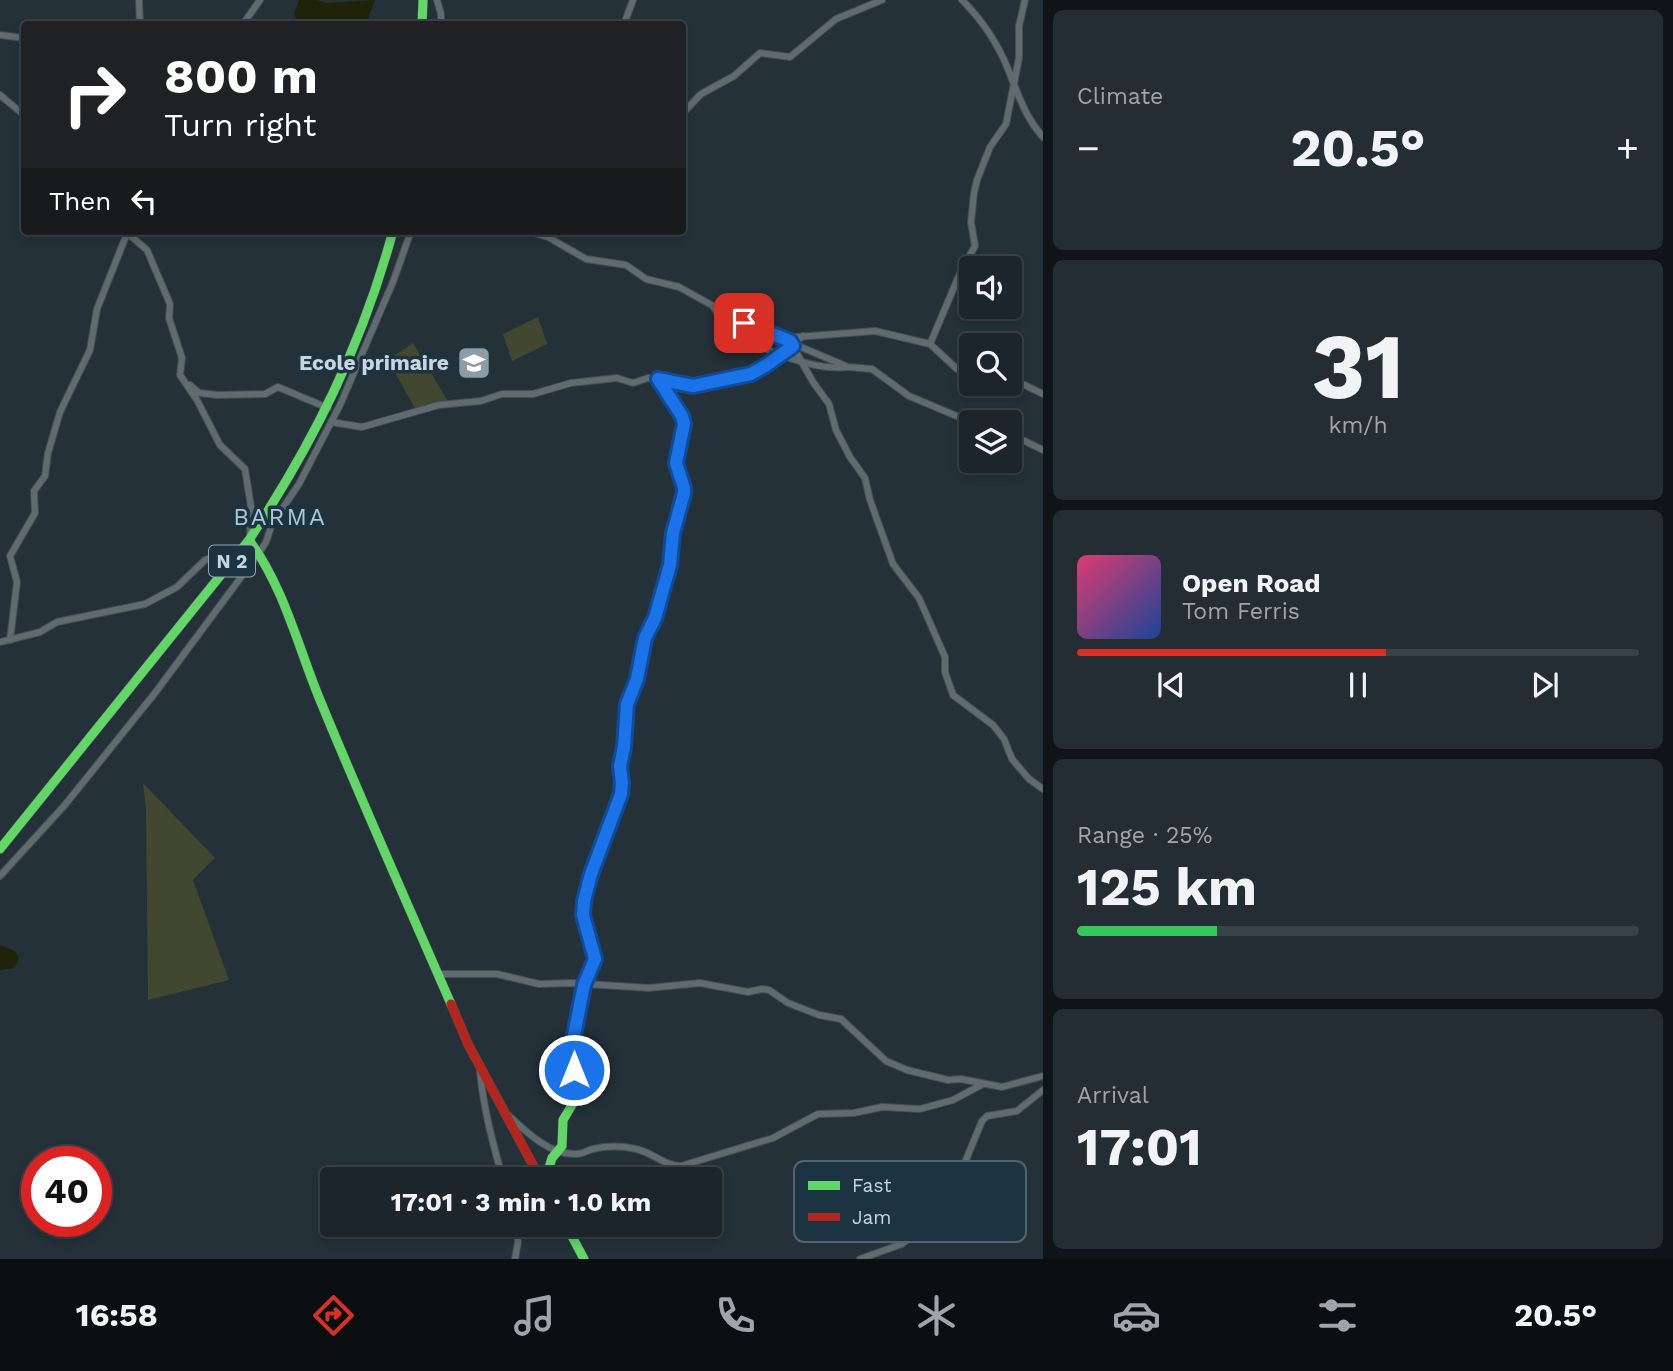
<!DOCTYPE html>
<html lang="en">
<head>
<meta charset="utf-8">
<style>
	:root { --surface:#1b252b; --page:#242d33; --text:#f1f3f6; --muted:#a0a5a9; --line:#394247; --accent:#d93025 }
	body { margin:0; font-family:"Work Sans",sans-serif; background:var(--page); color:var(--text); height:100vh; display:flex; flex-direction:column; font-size:26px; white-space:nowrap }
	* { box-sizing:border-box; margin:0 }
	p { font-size:23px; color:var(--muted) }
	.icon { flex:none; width:38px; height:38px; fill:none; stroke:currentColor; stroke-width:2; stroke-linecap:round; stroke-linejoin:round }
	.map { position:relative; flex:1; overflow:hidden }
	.details { display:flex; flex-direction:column; gap:10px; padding:10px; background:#0f1418; width:630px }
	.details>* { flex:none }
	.hud { position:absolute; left:21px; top:21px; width:665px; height:214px; border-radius:7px; box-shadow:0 4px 10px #0003,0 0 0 2px var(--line); background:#202124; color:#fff; overflow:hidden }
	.buttons { position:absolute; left:959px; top:256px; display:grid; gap:14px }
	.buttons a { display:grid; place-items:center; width:63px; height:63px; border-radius:7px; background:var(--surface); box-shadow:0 4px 10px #0003,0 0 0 2px var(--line); font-size:35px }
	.speed { position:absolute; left:21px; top:1146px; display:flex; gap:14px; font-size:35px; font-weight:700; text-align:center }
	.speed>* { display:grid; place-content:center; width:91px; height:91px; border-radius:50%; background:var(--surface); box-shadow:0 4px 10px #0003,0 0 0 2px var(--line); line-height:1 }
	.speed .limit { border:10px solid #d22; background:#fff; color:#111 }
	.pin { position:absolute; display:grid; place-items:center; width:60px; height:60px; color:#fff; margin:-30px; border-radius:14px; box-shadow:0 4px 10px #0006 }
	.me { position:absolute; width:77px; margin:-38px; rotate:0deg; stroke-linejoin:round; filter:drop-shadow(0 0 5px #0008) }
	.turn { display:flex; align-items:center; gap:24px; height:147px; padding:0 28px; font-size:32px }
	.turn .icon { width:91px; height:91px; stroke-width:2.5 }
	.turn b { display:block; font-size:49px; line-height:60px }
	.then { display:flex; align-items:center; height:66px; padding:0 28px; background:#0003; gap:14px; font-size:26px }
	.big { font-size:52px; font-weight:700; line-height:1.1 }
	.details .card { flex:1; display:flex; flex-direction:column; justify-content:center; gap:10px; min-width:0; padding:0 24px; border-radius:10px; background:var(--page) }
	.details .dial { align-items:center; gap:0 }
	.dial b { font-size:91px; line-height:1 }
	.song { display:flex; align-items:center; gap:21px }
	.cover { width:84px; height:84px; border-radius:10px; background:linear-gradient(135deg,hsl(340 70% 55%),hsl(220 70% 35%)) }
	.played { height:7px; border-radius:4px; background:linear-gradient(90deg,var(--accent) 55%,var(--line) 55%) }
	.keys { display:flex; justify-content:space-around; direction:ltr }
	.heat { display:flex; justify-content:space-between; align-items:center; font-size:38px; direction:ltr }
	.charge { height:10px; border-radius:5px; background:linear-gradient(90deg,#34c759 25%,var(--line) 0) }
	.trip { position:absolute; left:320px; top:1167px; width:402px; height:70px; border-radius:7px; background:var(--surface); box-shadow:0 4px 10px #0003,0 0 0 2px var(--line); font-weight:700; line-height:70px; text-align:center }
	.tab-bar { display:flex; height:112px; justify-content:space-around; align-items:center; background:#0b0f11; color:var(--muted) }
	.tab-bar .icon { width:49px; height:49px }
	.tab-bar .active { color:var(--accent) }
	.tab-bar b { font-size:32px; color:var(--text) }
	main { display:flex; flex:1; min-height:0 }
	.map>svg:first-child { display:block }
</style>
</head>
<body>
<main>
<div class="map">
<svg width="1043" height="1259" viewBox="0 0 1043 1259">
	<rect width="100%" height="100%" fill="#243139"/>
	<g fill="#424730">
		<polygon points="538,317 547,344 512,361 503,334"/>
		<polygon points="413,343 447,400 439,405 417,412 388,360"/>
		<polygon points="143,783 215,858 193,880 229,980 148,1000 146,809"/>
	</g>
	<g fill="#1f2307">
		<polygon points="299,0 317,0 326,3 375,0 366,24 299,24 294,14"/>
		<polygon points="0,945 15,951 19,958 15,968 0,970"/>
	</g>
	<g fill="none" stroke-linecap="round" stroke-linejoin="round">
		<defs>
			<g id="street">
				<polyline points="139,0 140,24"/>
				<polyline points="437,0 441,14 441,24"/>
				<path d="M962,0C982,20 997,42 1008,69C1018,94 1025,117 1043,137"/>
				<polyline points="243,24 260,0"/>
				<polyline points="624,24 633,0"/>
				<polyline points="0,35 24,38"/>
				<polyline points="0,95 24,115"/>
				<polyline points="682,114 701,94 734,76 760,53 790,57 836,19 882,0"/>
				<polyline points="527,231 548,237 586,259 626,265 646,279 679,287 744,323 848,367 872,369 909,396 971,422"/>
				<polyline points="126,232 147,250 170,304 169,318 182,358 180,375 197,400 220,445 245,469 251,507 250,536"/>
				<path d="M714,308C719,315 725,324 732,329C757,349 814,371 846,367"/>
				<polyline points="784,338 875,331 930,344 957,369 971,371"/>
				<polyline points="790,341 813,382 829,404 836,430 850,457 865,478 870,500 893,564 919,598 945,657 945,672 953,695 993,725 1004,739 1012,759 1029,779 1043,789"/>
				<polyline points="930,344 961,271 975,246 971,222 974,193 977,180 990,147 1006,124 1019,58 1019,26 1025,0"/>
				<polyline points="1010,378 1043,394"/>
				<polyline points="190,385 199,393 217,395 265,394 278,387 328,408"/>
				<polyline points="331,422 362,427 439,405 481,401 502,394 533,394 571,383 617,378 633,383 648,378 693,386 751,374 765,367 803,336"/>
				<polyline points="1010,434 1043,450"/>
				<polyline points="10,640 17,582 10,556 35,513 34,491 45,476 48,453 60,412 90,350 97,309 128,231"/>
				<polyline points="0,642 40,632 57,622 145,604 177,587 205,560 219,555 238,554"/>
				<polyline points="0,876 64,806 155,693 259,553 266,542 272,524 299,484 340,405 393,282 411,231"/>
				<polyline points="440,974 497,974 539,984 571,983 649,988 700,983 748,992 762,989 769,990 788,1003 819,1015 841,1019 886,1061 907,1070 948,1080 961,1079 1002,1087 1043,1076"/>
				<path d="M480,1070C483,1108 493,1143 503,1180"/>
				<path d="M508,1115C526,1132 551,1156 577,1154C583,1154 588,1150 593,1149C606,1146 622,1146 636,1149C652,1152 664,1166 681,1166L773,1138L818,1114L854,1113L882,1107L920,1109L953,1100L983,1084"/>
				<polyline points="515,1259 518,1242 516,1225"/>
				<polyline points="860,1259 902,1244 912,1236 939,1187 963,1167 982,1121 987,1116 1017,1111 1043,1090"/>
			</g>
			<g id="fast">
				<polyline points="422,24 423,0"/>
				<path d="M249,540C284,587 298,647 320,700C362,802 407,903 451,1004"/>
				<path d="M0,849L249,540C314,442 362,345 393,231"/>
				<polyline points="545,1180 552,1158 562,1146 563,1120 572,1105 574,1070 572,1045 584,985 595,959 583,915 584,901 591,874 621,794 620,766 624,747 627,703 637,679 645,638 655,618 670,565 675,527"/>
				<polyline points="566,1225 584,1259"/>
			</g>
			<g id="jam">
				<polyline points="658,378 682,416 684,424 676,463 684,493 675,527"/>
				<polyline points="451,1004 468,1044 541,1180"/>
			</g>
		</defs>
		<use href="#street" stroke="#434e55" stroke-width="8"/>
		<use href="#fast" stroke="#434e55" stroke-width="10"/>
		<use href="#jam" stroke="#434e55" stroke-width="10"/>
		<use href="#street" stroke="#606b70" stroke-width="6"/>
		<use href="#fast" stroke="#63d668" stroke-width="9"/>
		<use href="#jam" stroke="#b3261e" stroke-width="9"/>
	</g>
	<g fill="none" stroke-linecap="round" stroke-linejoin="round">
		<defs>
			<polyline id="route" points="574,1070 572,1045 584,985 595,959 583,915 584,901 591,874 621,794 622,783 620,766 624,747 627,704 637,679 645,638 655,618 670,565 673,533 684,493 684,488 676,463 684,424 682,416 658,379 693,386 751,374 765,366 793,346 790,341 744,323"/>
		</defs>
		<use href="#route" stroke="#114b97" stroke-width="18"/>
		<use href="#route" stroke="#1a73e8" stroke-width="12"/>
	</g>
	<defs>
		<symbol id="school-square" viewBox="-11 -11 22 22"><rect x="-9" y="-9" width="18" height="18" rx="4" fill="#8f9ca5" stroke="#1c3441"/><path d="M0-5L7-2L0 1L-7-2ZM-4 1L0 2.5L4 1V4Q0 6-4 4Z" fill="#fff"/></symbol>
	</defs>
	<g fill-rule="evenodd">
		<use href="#school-square" x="455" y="344" width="38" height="38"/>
	</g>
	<g text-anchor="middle" stroke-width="7" stroke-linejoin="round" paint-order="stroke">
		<rect fill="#1c3441" stroke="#94a5b0" stroke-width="2" x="209" y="545.5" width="46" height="31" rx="5"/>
		<g font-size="19" font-weight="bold" fill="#c8d6df">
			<text x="232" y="568">N 2</text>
		</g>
		<g font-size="21" font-weight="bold" fill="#c8d6df" stroke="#1c3441" text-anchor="end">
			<text x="449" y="370">Ecole primaire</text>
		</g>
		<g font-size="24" letter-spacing="2" fill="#abc7d8" stroke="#1c3441">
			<text x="280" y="525">BARMA</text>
		</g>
	</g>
	<rect x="794" y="1161" width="232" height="81" rx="10" fill="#1c3441" stroke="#506570" stroke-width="2"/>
	<rect x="808" y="1181" width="32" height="9" fill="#63d668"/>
	<rect x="808" y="1213" width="32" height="8" fill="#b3261e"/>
	<g font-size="19" fill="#c8d6df">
		<text x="852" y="1192">Fast</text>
		<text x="852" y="1224">Jam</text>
	</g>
</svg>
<div class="buttons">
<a><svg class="icon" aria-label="sound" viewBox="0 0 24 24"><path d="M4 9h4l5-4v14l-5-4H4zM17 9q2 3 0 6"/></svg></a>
<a><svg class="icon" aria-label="search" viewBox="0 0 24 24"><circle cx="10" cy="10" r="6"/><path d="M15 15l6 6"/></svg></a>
<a><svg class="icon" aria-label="layers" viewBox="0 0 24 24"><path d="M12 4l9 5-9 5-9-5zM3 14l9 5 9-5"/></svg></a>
</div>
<div class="speed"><div class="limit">40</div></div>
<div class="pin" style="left:744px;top:323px;background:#d93025"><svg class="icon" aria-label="arrive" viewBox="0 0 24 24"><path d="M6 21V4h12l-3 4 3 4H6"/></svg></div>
<svg class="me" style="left:574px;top:1070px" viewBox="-20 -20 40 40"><circle r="17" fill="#1a73e8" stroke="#fff" stroke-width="3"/><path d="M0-11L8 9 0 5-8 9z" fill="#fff"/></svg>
<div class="trip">17:01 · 3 min · 1.0 km</div>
<div class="hud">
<div class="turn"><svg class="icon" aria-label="right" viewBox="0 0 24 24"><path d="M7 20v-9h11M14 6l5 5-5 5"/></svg><div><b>800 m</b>Turn right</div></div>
<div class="then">Then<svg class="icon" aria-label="left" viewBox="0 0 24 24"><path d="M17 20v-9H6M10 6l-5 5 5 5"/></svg></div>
</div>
</div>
<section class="details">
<div class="card"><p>Climate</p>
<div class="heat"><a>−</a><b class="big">20.5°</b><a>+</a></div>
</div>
<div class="card dial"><b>31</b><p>km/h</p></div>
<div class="card">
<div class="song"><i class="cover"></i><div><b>Open Road</b><p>Tom Ferris</p></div></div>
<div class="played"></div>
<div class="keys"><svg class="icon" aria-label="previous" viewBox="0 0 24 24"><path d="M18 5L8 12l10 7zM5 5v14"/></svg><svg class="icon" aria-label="pause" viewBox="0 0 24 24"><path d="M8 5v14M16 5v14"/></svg><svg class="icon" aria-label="next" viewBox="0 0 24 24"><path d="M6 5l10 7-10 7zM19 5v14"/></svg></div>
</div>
<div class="card"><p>Range · 25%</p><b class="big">125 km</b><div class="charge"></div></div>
<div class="card"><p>Arrival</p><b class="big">17:01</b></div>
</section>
</main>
<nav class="tab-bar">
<b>16:58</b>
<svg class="icon active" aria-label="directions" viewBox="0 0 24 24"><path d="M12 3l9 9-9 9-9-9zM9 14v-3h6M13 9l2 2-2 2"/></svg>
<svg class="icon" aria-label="music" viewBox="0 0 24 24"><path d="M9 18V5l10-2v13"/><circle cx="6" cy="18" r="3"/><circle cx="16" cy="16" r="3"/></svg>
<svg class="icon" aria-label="phone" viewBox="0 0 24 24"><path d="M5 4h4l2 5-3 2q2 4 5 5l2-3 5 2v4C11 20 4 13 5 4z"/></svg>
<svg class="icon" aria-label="climate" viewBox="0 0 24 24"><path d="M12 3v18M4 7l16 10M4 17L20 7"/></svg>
<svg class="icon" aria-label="car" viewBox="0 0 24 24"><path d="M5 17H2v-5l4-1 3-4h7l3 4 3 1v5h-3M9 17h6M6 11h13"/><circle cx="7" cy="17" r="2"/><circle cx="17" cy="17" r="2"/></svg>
<svg class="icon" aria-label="filters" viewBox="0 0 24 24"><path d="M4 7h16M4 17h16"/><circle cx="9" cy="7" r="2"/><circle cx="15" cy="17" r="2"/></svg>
<b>20.5°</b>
</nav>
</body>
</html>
